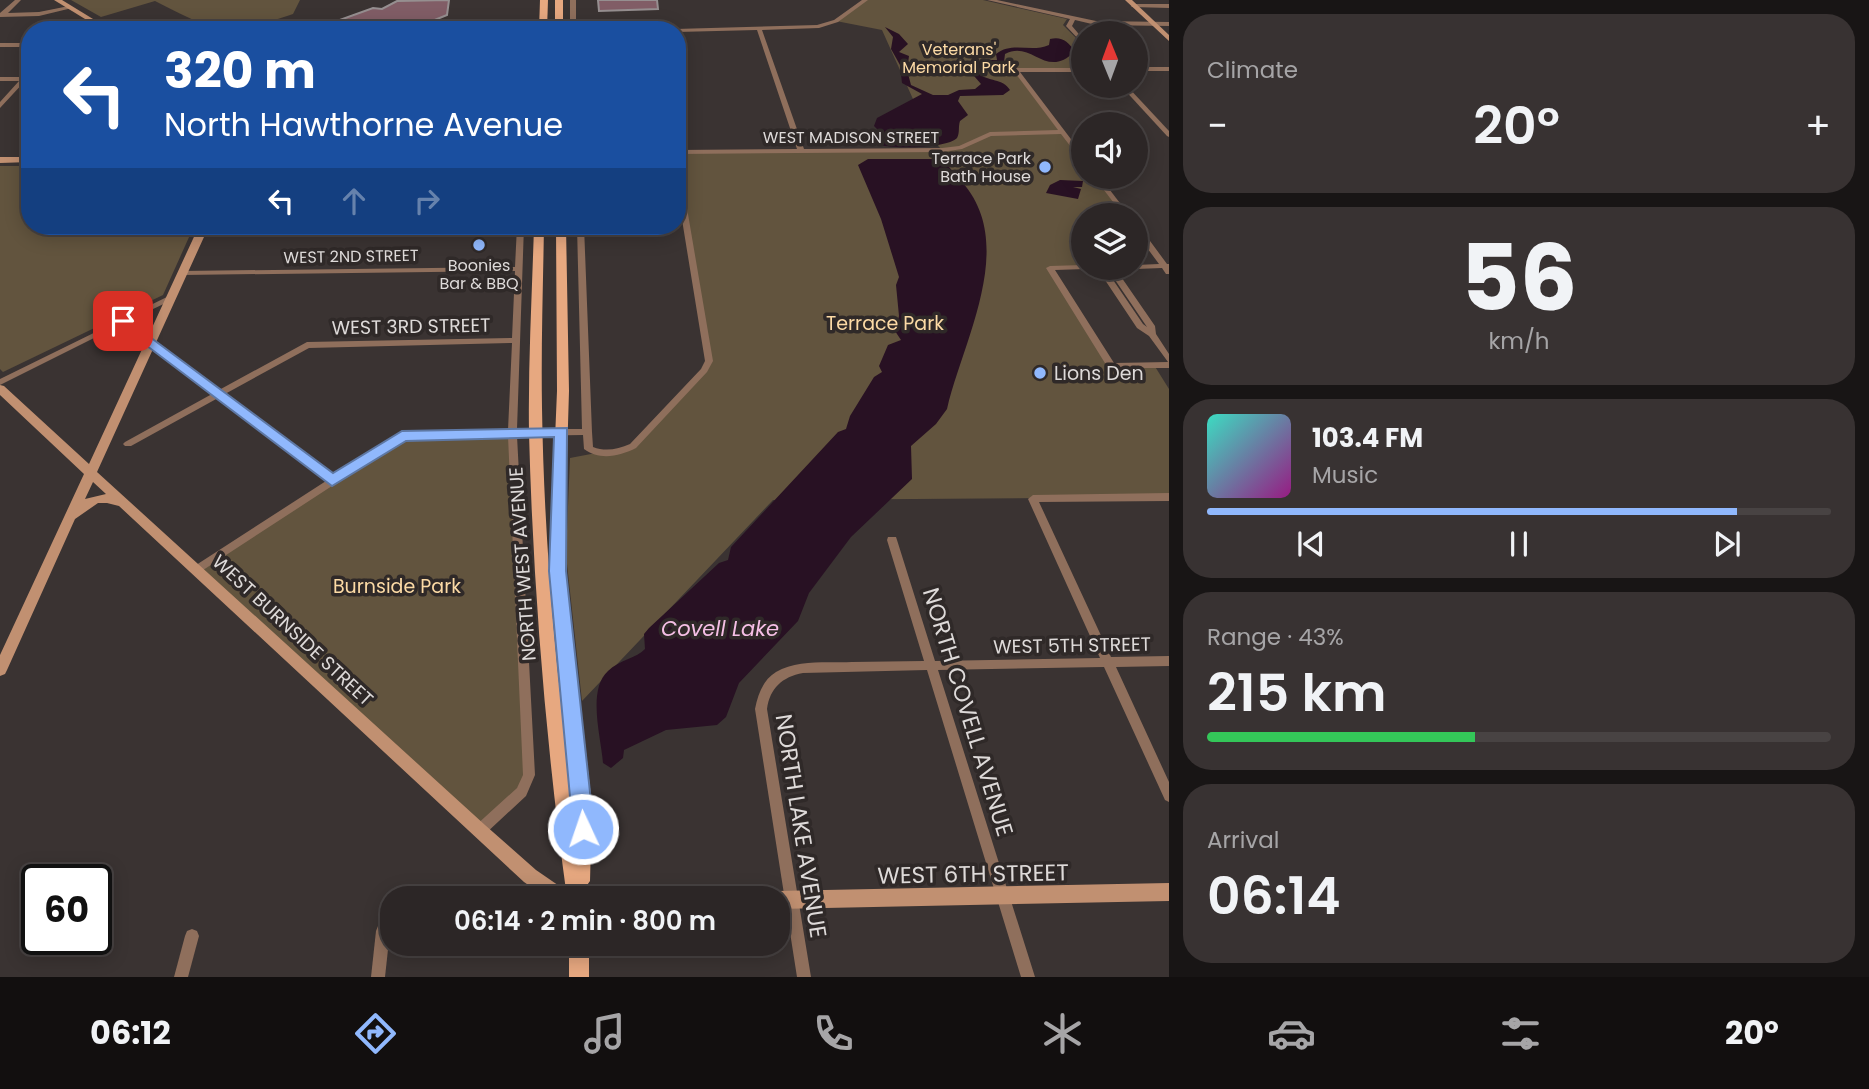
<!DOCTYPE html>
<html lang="en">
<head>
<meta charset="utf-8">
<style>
	:root { --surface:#2c2626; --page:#383232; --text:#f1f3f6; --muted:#a6a5a7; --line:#484343; --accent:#90b8fd }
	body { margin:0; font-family:Poppins,sans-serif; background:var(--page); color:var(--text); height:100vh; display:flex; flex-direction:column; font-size:26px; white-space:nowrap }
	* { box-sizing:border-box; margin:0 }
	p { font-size:23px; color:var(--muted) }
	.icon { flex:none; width:38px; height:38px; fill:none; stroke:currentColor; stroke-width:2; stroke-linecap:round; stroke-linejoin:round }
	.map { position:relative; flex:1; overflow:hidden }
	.sheet { display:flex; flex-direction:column; gap:14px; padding:14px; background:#181515; width:700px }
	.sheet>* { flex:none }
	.banner { position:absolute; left:21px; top:21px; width:665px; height:214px; border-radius:28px; box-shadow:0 4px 18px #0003,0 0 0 2px var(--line); background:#1a4fa0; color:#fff; overflow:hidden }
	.needle { width:46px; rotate:359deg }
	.tools { position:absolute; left:1071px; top:21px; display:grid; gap:14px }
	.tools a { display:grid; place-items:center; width:77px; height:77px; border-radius:50%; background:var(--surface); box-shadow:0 4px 18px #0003,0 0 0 2px var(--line); font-size:35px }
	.speed { position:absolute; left:21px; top:864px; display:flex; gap:14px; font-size:35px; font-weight:700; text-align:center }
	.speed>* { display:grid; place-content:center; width:91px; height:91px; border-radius:50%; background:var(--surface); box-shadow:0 4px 18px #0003,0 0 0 2px var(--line); line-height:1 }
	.speed .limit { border:4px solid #111; border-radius:10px; background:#fff; color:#111 }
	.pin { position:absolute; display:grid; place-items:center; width:60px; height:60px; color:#fff; margin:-30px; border-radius:14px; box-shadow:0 4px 10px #0006 }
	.me { position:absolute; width:77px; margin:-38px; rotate:357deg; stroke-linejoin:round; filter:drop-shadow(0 0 5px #0008) }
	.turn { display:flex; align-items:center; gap:24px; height:147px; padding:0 28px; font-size:32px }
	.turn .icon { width:91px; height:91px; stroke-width:2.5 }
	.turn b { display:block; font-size:49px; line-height:60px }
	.lanes { display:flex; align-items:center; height:66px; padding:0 28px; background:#0003; justify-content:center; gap:35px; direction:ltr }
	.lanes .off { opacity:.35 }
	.big { font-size:52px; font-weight:600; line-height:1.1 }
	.sheet .card { flex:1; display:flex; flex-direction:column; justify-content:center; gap:10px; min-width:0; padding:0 24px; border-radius:28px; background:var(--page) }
	.sheet .dial { align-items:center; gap:0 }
	.dial b { font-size:91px; line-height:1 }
	.song { display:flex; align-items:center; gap:21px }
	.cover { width:84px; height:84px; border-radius:10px; background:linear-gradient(135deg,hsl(170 70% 55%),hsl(310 70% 35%)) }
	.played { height:7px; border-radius:4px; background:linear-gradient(90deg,var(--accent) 85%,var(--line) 85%) }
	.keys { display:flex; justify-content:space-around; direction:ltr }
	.heat { display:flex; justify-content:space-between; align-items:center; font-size:38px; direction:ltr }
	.charge { height:10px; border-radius:5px; background:linear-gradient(90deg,#34c759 43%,var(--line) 0) }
	.trip { position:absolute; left:380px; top:886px; width:410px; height:70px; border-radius:28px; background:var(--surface); box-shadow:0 4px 18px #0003,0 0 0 2px var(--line); font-weight:600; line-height:70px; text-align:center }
	.tabs { display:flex; height:112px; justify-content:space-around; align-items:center; background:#120f0f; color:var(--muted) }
	.tabs .icon { width:49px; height:49px }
	.tabs .current { color:var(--accent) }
	.tabs b { font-size:32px; color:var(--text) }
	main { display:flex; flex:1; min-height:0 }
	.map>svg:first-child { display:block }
</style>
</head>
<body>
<main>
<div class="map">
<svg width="1169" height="977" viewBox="0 0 1169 977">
	<rect width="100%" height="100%" fill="#3a3332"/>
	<g fill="#62543e">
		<path d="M71,0H300L293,14C222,38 221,34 155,1L101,17Z"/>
		<polygon points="867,0 983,0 1067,19 1063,25 1083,45 1083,70 1017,71 1083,159 1083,177 1097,177 1126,215 1083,215 1083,267 1051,268 1111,366 1154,365 1169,389 1169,497 773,500 582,701 566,555 570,458 633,446 709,361 677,152 941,149 930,137 882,30 836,21"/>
		<polygon points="0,166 30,166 30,226 194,226 163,295 3,372 0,369"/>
		<polygon points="512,431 529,775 479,831 197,570 402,436"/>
	</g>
	<g fill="#281123">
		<path d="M885,27L899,34L908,44L899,52L909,56L907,70L911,85L933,95H948L959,90L975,89L981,84L968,69L982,60H997L996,54C1012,41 1031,53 1049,45L1050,39C1062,36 1068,42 1075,51C1046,81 1032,39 1005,54L1004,62L980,67L978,73C988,82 1003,78 1010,90L1003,95L960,96L958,101L968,115L960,121C958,127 960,133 957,138C948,149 876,151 869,140L880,132L874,126L877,118L922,94L902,83L900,65L891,49L893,37Z"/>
		<path d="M868,159H939C948,164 955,174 962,182C1018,245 963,340 947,409L936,424L911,446L912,479L851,537L809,593L798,621L739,683L726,717L717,725L666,730L624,750L623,758L611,768L603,763C601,737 587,690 608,671C619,660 637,658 645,649L644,634L649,628L719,563L728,560L731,547L838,432L846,429L850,416L874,377L882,372L879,366L888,345L901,340L895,331L899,316L896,285L899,277L881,219L858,165Z"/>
		<polygon points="1060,180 1083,181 1082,187 1073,187 1081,189 1078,199 1046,193 1050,185"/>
	</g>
	<g fill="#815d66" stroke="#968f90" stroke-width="2">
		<polygon points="449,0 447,15 410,30 312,30 373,8 382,9 397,1"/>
		<polygon points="598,0 657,0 658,9 599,11"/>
	</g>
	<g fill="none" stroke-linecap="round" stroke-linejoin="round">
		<g fill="#8f6f5c" fill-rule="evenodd">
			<polygon points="15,0 21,0 8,13 39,12 69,6 72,8 39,16 0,17 0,13"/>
			<rect x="570" y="0" width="6" height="30"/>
			<polygon points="862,0 868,0 838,22 819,28 762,30 804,149 942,148 959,146 990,132 1058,130 1013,70 1016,68 1083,68 1083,72 1020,72 1083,155 1083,161 1081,160 1061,134 991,136 962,149 942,152 677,154 677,150 797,149 757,30 677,32 675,29 817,25 834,20"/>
			<polygon points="987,0 997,0 1096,21 1169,22 1169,26 1096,25 1075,20 1072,26 1083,39 1083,44 1066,26 1070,19"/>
			<polygon points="1134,4 1169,4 1169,8 1132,7 1131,6"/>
			<polygon points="96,21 99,23 98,24 81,30 72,30"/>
			<rect x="0" y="43" width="30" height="4"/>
			<rect x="1136" y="67" width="33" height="4"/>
			<polygon points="30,70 28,80 25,81 0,108 0,102 19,81 0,81 0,77 22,77"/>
			<polygon points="1121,86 1127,86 1169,131 1169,137 1167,136"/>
			<path d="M677,165L680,167L713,361L707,372L636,448C620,456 600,461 584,449L583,435L517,436L535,775L526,796L484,835L479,837L474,835L473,831L474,827L517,788L523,775L508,436L404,439L197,574L193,573L192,570L193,567L326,481L218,398L131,446H125L123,444L125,442L212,394L122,324L0,385V379L171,295H174V299L128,321L219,390L307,342L512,338L515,271L182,275L178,273L182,271L515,267L517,226H524L517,429H582L577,226H584L592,432L593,447C606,452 618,449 630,444L701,369L705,361L677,189ZM512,343L508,430L402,433L333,477L225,394L309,348Z"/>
			<polygon points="1094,177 1100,177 1129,215 1123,215"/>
			<polygon points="1136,226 1139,226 1167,264 1169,264 1169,274 1166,274 1162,268 1136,269 1133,268 1136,268 1136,265 1159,264 1136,233"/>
			<polygon points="1083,265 1083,268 1086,269 1055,270 1114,363 1168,362 1149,336 1137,328 1097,268 1105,268 1143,324 1147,327 1107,268 1115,268 1155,326 1156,334 1169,354 1169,368 1108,368 1046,268 1050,266"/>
			<path d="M1169,493V501L1039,502L1111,657L1169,656V666L1116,667L1169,782V802L1165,800L1104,667L938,670L1035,977H1021L927,670L803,673C782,677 770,688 767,709L811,977H797L755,709C758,694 763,680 776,672C798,659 828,663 852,662C876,662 900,661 924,661L887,540L888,537H896L897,540L935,661L1100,658L1028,499L1033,495Z"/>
			<polygon points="383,924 388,926 390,931 385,977 371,977 376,931 378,926"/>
			<polygon points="192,929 197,931 199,936 188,977 174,977 185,936 187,931"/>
		</g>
		<g fill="#c19071" fill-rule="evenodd">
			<polygon points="54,0 62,0 111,30 103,30"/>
			<polygon points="1125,0 1132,0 1169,35 1169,41"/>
			<polygon points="0,157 30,157 30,162 0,163"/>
			<path d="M199,226H209L97,472L485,825L536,870L568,892L570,898H547L524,882L119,506L107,503H98L75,519L7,670L5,674L0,676V655L84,474L0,395V385L4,386L89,464ZM93,482L106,494L85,499Z"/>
			<polygon points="1169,883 1169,901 777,909 777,898 769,898 771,894 777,891"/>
		</g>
		<g fill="#e7a880" fill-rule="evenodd">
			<polygon points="540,0 548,0 547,30 539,30"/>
			<rect x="555" y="0" width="8" height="30"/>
			<path d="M534,226H544C543,287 541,347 542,408C544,541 556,675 574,807L550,558L557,391L556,226H566L569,391L564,558L592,805L590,881L585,888L587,898H567C546,744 533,588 529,433C528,364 532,295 534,226Z"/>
			<rect x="569" y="943" width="20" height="34"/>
		</g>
	</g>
	<polygon fill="#90b8fd" stroke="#5e78a4" stroke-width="2" points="123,317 333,473 402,431 567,428 566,571 594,829 591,836 583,839 576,836 573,829 549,571 554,437 406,441 332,486 118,324 117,321"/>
	<g fill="#90b8fd" stroke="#2f2928" stroke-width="2.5">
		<circle cx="1045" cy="167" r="7"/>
		<circle cx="479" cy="245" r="7"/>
		<circle cx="1040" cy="373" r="7"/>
	</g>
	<g text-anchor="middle" stroke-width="7" stroke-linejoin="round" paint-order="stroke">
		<g font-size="16" fill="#fcdaa5" stroke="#2f2928">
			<text x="959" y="55">Veterans'<tspan x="959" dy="18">Memorial Park</tspan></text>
		</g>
		<g font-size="16" fill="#dedad9" stroke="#2f2928">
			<text x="851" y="143">WEST MADISON STREET</text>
			<text transform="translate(351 256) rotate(-1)" y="6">WEST 2ND STREET</text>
		</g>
		<g font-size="16" fill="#dedad9" stroke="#2f2928" text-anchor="end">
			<text x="1031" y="164">Terrace Park<tspan x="1031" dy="18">Bath House</tspan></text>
			<text x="479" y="271" text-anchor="middle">Boonies<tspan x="479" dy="18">Bar &amp; BBQ</tspan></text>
		</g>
		<g font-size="19" fill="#fcdaa5" stroke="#2f2928">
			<text x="885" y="330">Terrace Park</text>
			<text x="397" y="593">Burnside Park</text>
		</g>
		<g font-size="19" fill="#dedad9" stroke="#2f2928">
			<text transform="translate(411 326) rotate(-1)" y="7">WEST 3RD STREET</text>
			<text transform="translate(522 564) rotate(-94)" y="7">NORTH WEST AVENUE</text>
			<text transform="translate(293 630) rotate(43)" y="7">WEST BURNSIDE STREET</text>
			<text transform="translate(1072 645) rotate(-1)" y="7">WEST 5TH STREET</text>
		</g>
		<g font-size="19" fill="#dedad9" stroke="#2f2928" text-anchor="start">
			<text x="1054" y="380">Lions Den</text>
		</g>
		<g font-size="21" font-style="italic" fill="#f5bfe5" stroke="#2f2928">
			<text x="720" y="636">Covell Lake</text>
		</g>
		<g font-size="23" fill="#dedad9" stroke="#2f2928">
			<text transform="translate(968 712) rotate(73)" y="8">NORTH COVELL AVENUE</text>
			<text transform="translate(801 826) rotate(81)" y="8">NORTH LAKE AVENUE</text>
			<text transform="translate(973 874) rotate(-1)" y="8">WEST 6TH STREET</text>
		</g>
	</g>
</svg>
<div class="tools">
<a><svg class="needle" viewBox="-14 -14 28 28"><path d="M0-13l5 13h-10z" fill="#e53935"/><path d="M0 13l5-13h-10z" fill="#a6a5a7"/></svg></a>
<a><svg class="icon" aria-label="sound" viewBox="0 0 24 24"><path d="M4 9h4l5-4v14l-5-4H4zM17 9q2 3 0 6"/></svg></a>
<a><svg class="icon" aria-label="layers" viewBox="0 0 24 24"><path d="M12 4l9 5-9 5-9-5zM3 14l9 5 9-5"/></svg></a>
</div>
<div class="speed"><div class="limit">60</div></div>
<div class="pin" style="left:123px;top:321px;background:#d93025"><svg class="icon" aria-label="arrive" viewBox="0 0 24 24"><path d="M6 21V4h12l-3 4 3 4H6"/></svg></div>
<svg class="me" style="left:583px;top:829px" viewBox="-20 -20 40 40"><circle r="17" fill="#90b8fd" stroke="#fff" stroke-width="3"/><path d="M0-11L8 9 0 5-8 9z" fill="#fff"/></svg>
<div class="trip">06:14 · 2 min · 800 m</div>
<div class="banner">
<div class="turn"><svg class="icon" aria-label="left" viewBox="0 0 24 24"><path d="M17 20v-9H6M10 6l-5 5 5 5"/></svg><div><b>320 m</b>North Hawthorne Avenue</div></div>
<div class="lanes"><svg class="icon" aria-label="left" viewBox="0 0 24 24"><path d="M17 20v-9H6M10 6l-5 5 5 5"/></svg><svg class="icon off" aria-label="ahead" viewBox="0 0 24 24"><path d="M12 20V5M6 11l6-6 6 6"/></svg><svg class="icon off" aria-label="right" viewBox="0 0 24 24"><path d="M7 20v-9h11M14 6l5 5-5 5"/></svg></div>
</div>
</div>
<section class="sheet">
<div class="card"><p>Climate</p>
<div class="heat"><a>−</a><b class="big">20°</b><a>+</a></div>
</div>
<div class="card dial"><b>56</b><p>km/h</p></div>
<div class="card">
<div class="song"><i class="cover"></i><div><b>103.4 FM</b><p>Music</p></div></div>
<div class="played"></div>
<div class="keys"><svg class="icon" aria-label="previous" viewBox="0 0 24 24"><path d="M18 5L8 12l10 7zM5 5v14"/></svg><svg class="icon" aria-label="pause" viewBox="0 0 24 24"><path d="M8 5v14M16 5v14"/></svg><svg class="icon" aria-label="next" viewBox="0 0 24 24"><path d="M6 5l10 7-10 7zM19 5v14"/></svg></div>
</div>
<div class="card"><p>Range · 43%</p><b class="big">215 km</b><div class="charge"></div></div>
<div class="card"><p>Arrival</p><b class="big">06:14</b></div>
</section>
</main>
<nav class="tabs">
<b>06:12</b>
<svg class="icon current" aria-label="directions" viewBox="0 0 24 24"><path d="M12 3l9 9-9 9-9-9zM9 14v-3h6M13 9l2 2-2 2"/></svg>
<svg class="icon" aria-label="music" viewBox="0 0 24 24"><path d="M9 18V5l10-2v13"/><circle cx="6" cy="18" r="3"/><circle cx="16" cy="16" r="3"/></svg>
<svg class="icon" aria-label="phone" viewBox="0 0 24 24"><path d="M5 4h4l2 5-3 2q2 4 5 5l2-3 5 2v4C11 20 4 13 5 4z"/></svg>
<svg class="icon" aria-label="climate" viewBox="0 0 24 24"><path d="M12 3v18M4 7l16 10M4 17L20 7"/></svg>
<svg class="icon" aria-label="car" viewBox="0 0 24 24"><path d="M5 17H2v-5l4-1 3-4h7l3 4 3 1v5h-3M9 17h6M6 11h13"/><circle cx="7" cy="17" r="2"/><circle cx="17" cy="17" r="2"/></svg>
<svg class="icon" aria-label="filters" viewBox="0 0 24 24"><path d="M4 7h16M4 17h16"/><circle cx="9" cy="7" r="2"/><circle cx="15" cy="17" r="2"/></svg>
<b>20°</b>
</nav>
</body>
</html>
